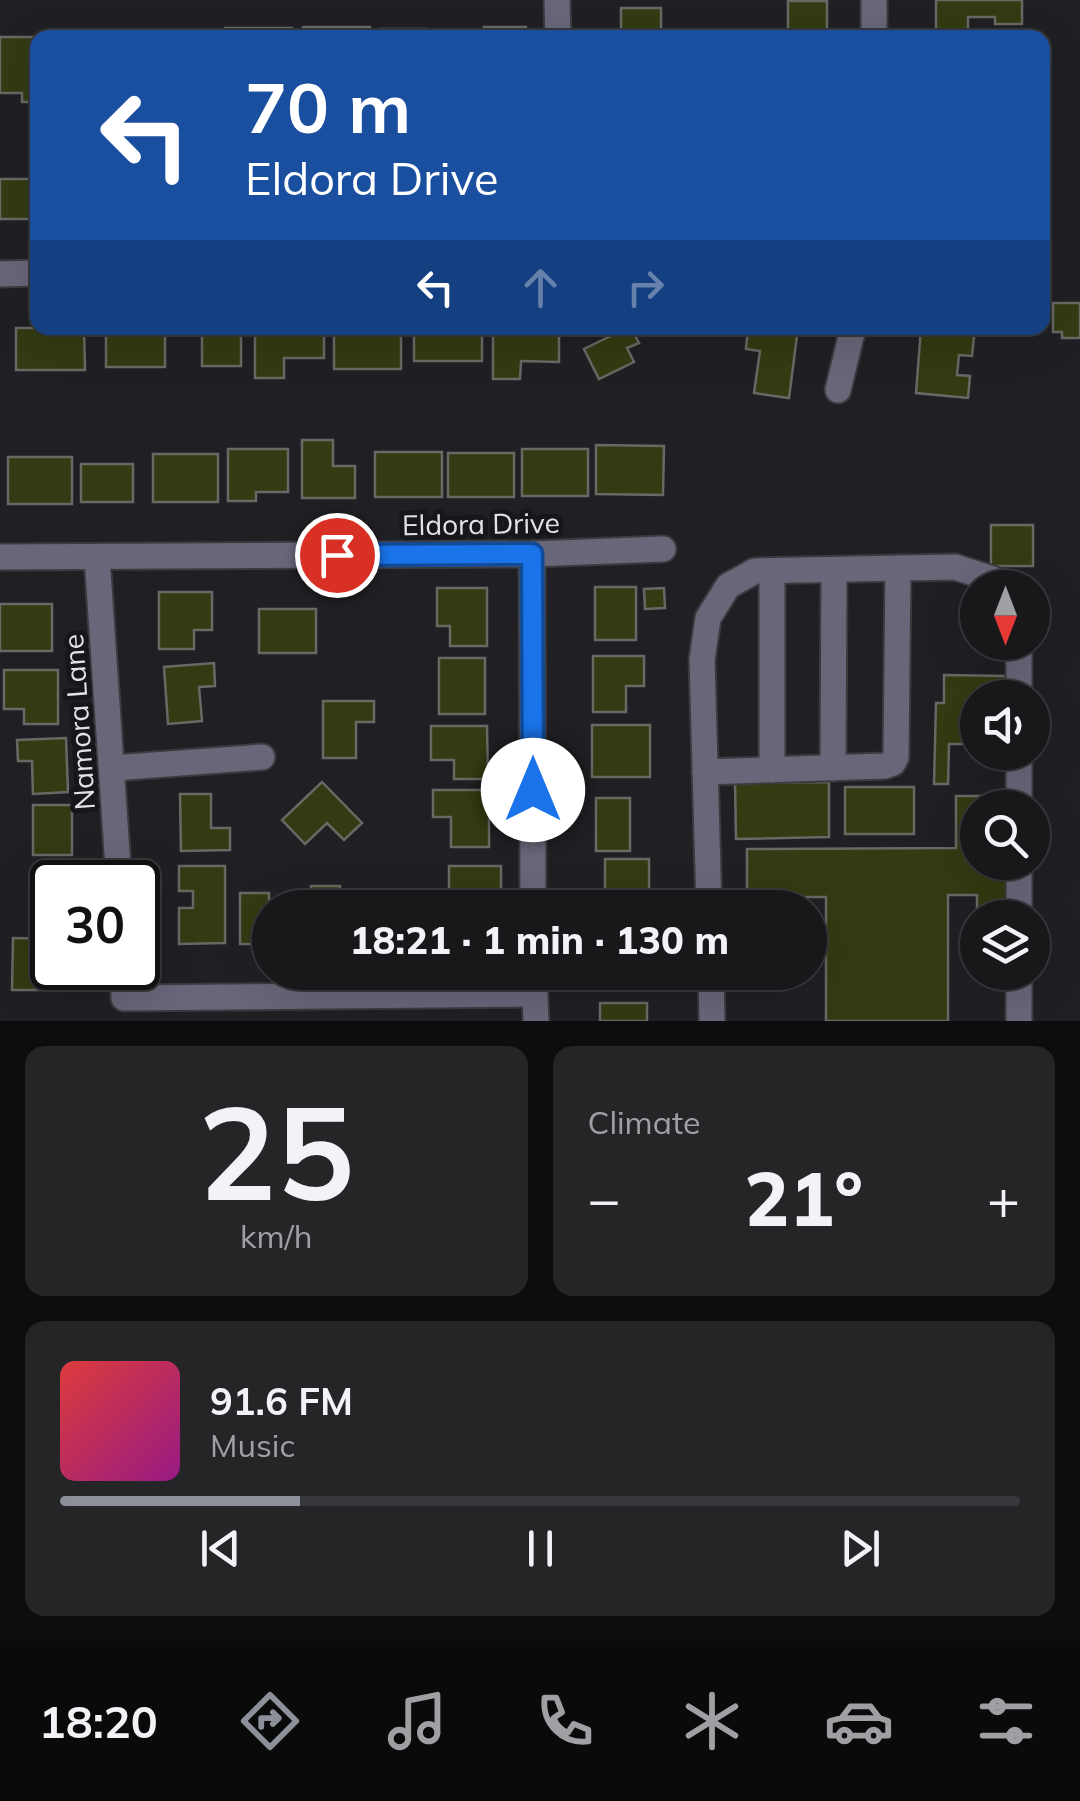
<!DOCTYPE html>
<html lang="en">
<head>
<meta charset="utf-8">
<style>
	:root { --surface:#18181b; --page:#252528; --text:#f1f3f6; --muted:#9fa0a3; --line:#36373a; --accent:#8c9099 }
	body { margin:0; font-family:Mulish,sans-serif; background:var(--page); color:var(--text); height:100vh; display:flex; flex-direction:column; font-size:38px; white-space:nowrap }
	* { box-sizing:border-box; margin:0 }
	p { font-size:32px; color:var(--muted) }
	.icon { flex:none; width:55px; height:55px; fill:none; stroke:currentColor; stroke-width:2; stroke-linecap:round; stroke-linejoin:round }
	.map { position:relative; height:1021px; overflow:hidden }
	.panel { display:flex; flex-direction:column; gap:25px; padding:25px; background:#0d0d0f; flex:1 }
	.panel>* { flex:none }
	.top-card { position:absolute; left:30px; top:30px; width:1020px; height:305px; border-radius:20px; box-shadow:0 10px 40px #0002,0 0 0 2px var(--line); background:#1a4fa0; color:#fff; overflow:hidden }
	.needle { width:65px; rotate:180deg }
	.fabs { position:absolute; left:960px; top:570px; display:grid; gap:20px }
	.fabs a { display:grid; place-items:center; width:90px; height:90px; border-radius:50%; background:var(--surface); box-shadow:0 10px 40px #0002,0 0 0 2px var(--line); font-size:50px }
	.speed { position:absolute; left:30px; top:860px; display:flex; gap:20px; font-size:50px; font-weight:700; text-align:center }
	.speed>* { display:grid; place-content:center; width:130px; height:130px; border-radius:50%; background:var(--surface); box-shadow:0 10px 40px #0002,0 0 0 2px var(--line); line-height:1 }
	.speed .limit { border:5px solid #111; border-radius:15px; background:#fff; color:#111 }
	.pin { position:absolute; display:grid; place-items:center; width:85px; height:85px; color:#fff; margin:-42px; border:5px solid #fff; border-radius:50%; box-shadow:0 2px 10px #0007 }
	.me { position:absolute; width:110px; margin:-55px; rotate:0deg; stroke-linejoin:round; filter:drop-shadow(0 0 8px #0008) }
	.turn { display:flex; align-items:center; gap:35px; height:210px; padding:0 50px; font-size:45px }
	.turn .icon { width:130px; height:130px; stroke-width:2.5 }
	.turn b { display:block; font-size:70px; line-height:85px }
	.lanes { display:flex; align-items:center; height:95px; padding:0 50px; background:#0003; justify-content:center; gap:50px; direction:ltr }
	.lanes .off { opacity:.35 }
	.big { font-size:75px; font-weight:800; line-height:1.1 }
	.panel .tile { flex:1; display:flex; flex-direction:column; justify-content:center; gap:15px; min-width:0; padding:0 35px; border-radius:20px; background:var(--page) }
	.panel .dial { align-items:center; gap:0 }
	.dial b { font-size:130px; line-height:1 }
	.song { display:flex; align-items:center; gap:30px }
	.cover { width:120px; height:120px; border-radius:15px; background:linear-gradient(135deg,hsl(0 70% 55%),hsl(310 70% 35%)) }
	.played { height:10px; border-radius:5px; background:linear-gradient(90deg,var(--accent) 25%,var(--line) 25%) }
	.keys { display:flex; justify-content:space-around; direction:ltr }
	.heat { display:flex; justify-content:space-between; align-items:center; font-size:55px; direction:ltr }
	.panel .tiles { flex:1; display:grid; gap:25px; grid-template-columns:1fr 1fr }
	.tile:last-child { grid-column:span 2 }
	.trip { position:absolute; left:252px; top:890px; width:575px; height:100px; border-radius:50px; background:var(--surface); box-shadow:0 10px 40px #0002,0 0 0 2px var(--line); font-weight:800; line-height:100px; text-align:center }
	.menu { display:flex; height:160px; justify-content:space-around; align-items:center; background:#0a0a0b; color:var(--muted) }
	.menu .icon { width:70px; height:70px }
	.menu .active { color:var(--accent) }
	.menu b { font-size:45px; color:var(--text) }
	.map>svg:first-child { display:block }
</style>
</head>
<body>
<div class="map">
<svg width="1080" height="1021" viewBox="0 0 1080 1021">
	<rect width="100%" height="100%" fill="#202024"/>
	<g fill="#323b11" stroke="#686965" stroke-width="2.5">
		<polygon points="936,0 1022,0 1022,24 995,24 995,17 968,17 968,38 936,38"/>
		<rect x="788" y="1" width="39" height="37"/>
		<rect x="621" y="8" width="40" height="30"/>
		<rect x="303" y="27" width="67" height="11"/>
		<rect x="484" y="27" width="42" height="11"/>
		<rect x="225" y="28" width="67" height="10"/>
		<rect x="380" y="29" width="47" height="9"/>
		<polygon points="0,37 56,37 38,38 38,102 22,102 22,93 0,93"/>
		<rect x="0" y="179" width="38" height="40"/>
		<polygon points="1053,303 1080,303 1080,338 1062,338 1062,332 1053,332"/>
		<polygon points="16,328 84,328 85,370 16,370"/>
		<rect x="106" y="328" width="59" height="39"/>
		<rect x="202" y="328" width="39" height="38"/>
		<polygon points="255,328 324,328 324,358 284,358 284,378 255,378"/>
		<rect x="334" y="328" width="67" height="41"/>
		<rect x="414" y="328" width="68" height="33"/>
		<polygon points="493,328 559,328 559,362 521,361 520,379 493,379"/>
		<polygon points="627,328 631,328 639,343 627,348 634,362 599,379 584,349"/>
		<polygon points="748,328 798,328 789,398 754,393 760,351 746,349"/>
		<polygon points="921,328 975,328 972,356 959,355 957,375 970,376 968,398 916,393"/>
		<polygon points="302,440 333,440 333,466 355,466 355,498 302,498"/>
		<polygon points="596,445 664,446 663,495 596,494"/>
		<polygon points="228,449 288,449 288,492 256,492 256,501 228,501"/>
		<rect x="522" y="449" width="66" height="47"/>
		<rect x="375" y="452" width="67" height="45"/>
		<rect x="448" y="453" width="66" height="44"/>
		<rect x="153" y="454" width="65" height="48"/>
		<rect x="8" y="457" width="64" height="47"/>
		<rect x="81" y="464" width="52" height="38"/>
		<rect x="991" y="525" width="42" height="41"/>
		<rect x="595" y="587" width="41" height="53"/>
		<polygon points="437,588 487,588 487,646 450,646 450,626 437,626"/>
		<polygon points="664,588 665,608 645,609 644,589"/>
		<polygon points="159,592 212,592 212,630 194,630 194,649 159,649"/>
		<rect x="0" y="604" width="52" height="47"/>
		<rect x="259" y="609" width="57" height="44"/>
		<polygon points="593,656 644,656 644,686 626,686 626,712 593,712"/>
		<rect x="439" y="658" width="46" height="56"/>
		<polygon points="214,663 215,686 199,687 202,721 168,724 164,667"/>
		<polygon points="4,670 58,670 58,724 24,724 24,709 4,709"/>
		<polygon points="944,675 1006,676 1006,698 978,698 978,744 949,744 948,784 934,784 936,703 944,703"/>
		<polygon points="323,701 374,701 374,722 356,722 356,758 323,758"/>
		<rect x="592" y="725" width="58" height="52"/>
		<polygon points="431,726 487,726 488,779 454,779 454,760 431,760"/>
		<polygon points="66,738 68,792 33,794 32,761 18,761 17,740"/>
		<polygon points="322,782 362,823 344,840 327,823 305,844 282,820"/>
		<polygon points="829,782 829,837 736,839 735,783"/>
		<rect x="845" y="787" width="69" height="47"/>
		<polygon points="433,790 489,790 489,847 451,847 451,817 433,817"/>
		<polygon points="180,794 211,794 211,828 230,828 230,850 181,851"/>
		<polygon points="956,796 1015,796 1015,808 978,808 978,862 1016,862 1016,918 978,918 977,948 977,895 948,895 948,1021 826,1021 826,897 796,897 796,908 747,908 747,849 956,848"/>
		<rect x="596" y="798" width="34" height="53"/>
		<rect x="33" y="805" width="39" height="50"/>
		<rect x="605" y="859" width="44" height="49"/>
		<polygon points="179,866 225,866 225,943 179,944 179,908 193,908 193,891 179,891"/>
		<rect x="449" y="866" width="52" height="42"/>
		<polygon points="41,870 76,870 76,882 52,882 52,926 41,926"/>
		<rect x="311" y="886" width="29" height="22"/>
		<rect x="380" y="891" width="20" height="17"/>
		<polygon points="240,893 269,893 270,944 240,944"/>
		<polygon points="13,938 52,939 52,968 66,968 66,990 12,990"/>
		<polygon points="602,972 675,972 675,990 650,990 650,982 602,981"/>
		<rect x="760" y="972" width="37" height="8"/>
		<rect x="600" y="1003" width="47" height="18"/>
	</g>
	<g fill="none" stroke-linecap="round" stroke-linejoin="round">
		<defs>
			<g id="minor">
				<polyline points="557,0 558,38"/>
				<polyline points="874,38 874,0"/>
				<polyline points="0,274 38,273"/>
				<polyline points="838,390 853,328"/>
				<polyline points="532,554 533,908"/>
				<polyline points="0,557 532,554 663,549"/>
				<polyline points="97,557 119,882"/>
				<polyline points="772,571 772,770"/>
				<polyline points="1019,642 1019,698"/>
				<polyline points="1019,752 1019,808"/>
				<polyline points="113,768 262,757"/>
				<polyline points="833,768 834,570"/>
				<polyline points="705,772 885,766 893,763 896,757 898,568"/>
				<polyline points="1019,862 1019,918"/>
				<polyline points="709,908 702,660 708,618 728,586 755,571 955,567 1005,583 1008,588"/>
				<polyline points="123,968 124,998 534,994"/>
				<polyline points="534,972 536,1021"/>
				<polyline points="711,972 712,1021"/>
				<polyline points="1019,972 1019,1021"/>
			</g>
		</defs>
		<use href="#minor" stroke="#3b3b3f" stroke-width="29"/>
		<use href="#minor" stroke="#68677a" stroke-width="25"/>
	</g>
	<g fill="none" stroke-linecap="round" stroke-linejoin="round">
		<defs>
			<polyline id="route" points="337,555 532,554 533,790"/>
		</defs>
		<use href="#route" stroke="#114b97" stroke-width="25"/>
		<use href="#route" stroke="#1a73e8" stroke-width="18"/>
	</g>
	<g text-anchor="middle" stroke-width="10" stroke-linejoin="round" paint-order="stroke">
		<g font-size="28" fill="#e3e3e6" stroke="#16171a">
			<text transform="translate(481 524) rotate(-1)" y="10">Eldora Drive</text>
			<text transform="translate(79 722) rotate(-94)" y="10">Namora Lane</text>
		</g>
	</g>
</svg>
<div class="fabs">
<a><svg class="needle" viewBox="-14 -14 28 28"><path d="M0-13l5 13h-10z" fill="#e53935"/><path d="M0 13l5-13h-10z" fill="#9fa0a3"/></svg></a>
<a><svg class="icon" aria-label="sound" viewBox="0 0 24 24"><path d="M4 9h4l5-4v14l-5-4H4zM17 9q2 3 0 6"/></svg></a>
<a><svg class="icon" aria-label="search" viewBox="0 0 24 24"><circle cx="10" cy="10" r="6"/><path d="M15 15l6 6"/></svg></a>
<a><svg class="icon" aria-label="layers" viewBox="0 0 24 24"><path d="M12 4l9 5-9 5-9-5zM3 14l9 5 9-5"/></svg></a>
</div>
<div class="speed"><div class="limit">30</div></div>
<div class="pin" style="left:337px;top:555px;background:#d93025"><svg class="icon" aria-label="arrive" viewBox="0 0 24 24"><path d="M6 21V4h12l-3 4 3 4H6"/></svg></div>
<svg class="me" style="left:533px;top:790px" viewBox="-20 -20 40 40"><circle r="19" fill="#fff"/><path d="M0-13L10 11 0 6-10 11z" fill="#1a73e8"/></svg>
<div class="trip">18:21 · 1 min · 130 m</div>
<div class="top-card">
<div class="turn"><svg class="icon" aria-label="left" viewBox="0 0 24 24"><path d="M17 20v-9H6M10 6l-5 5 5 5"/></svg><div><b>70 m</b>Eldora Drive</div></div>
<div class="lanes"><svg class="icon" aria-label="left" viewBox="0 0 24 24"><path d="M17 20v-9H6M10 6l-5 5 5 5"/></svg><svg class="icon off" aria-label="ahead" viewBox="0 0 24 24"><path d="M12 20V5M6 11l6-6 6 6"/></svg><svg class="icon off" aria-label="right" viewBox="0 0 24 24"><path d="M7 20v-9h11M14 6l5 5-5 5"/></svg></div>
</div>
</div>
<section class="panel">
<div class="tiles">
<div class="tile dial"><b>25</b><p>km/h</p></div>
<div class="tile"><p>Climate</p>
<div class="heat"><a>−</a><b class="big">21°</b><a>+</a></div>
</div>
<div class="tile">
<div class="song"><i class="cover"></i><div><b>91.6 FM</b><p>Music</p></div></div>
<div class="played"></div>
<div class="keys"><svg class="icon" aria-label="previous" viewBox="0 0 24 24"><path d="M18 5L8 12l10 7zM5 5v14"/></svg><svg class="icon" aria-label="pause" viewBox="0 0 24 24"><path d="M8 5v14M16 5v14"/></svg><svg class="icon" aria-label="next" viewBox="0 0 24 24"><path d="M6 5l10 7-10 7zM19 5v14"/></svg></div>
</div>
</div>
</section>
<nav class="menu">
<b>18:20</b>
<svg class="icon active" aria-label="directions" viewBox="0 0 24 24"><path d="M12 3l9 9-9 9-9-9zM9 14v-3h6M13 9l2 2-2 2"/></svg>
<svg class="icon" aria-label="music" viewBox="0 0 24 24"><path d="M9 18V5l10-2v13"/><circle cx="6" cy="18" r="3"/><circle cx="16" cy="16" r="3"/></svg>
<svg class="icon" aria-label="phone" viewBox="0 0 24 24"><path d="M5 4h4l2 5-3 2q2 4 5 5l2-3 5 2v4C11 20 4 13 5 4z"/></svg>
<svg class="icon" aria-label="climate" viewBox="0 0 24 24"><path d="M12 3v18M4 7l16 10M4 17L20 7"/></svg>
<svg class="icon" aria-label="car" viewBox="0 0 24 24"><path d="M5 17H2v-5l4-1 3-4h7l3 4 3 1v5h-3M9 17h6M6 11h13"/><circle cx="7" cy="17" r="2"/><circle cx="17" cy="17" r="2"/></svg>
<svg class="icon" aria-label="filters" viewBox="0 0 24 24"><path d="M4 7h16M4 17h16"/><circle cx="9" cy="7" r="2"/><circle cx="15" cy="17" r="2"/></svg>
</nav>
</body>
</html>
